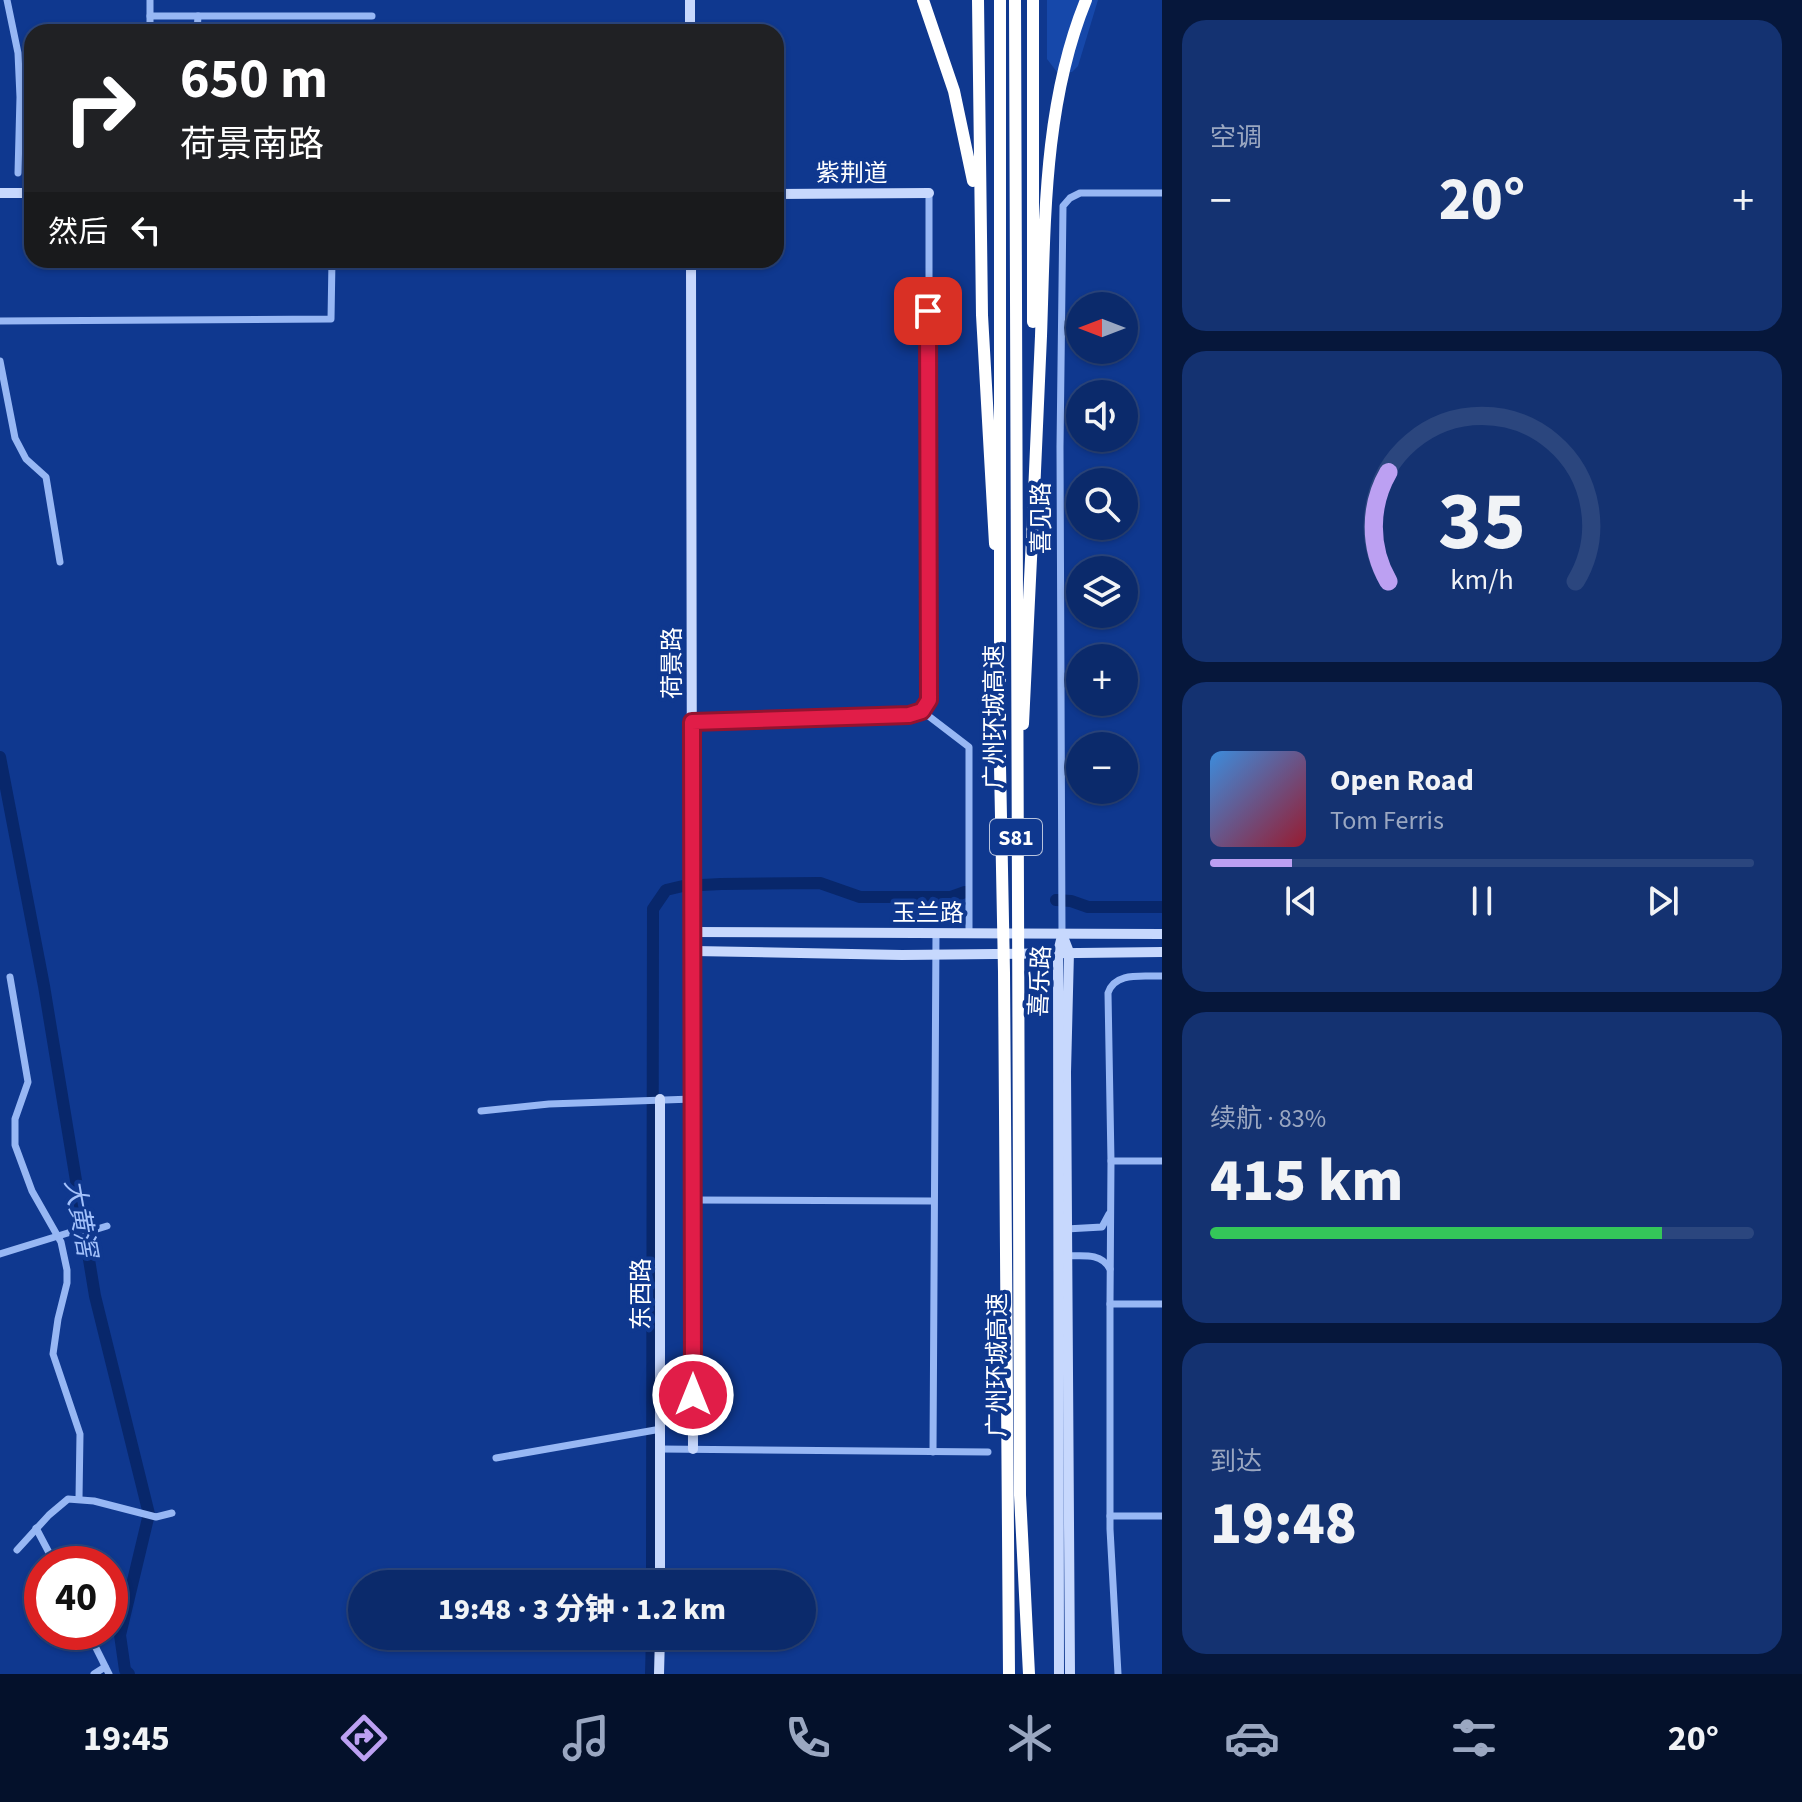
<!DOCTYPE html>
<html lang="zh">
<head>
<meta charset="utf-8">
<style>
	:root { --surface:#0b2a6b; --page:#143271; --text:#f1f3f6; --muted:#9aa7c1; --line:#2b467e; --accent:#bca0f2 }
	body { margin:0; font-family:"Source Sans 3","Noto Sans SC",sans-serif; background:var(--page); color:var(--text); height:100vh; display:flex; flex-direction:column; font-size:30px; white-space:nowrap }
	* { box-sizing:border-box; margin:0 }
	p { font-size:26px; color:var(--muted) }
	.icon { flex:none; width:44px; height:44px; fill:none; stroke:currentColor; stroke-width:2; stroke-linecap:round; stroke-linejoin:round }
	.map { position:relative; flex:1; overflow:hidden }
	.details { display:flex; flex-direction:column; gap:20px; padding:20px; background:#06173b; width:640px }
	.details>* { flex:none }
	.top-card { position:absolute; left:24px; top:24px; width:760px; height:244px; border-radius:24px; box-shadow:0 2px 6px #0004,0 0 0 2px var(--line); background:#202124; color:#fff; overflow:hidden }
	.needle { width:52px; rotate:270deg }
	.fabs { position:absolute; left:1066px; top:292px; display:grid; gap:16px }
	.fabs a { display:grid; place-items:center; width:72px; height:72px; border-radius:50%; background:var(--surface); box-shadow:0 2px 6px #0004,0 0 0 2px var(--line); font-size:40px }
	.speed { position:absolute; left:24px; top:1546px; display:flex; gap:16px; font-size:40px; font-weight:700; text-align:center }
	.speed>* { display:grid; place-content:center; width:104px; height:104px; border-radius:50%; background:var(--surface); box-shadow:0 2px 6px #0004,0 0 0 2px var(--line); line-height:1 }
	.speed .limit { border:12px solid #d22; background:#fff; color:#111 }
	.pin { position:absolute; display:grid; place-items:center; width:68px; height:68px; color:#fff; margin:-34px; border-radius:16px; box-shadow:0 4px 12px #0006 }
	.me { position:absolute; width:88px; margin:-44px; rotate:0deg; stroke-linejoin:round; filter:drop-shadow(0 0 6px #0008) }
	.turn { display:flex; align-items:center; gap:28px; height:168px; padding:0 24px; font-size:36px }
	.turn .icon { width:104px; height:104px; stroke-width:2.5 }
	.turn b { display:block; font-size:56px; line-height:68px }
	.then { display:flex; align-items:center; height:76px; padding:0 24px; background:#0003; gap:16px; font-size:30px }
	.big { font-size:60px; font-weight:800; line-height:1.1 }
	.details .card { flex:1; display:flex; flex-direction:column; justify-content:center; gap:12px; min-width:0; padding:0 28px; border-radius:24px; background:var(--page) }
	.details .dial { align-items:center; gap:0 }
	.dial svg { height:208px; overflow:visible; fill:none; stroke:var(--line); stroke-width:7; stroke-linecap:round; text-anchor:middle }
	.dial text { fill:var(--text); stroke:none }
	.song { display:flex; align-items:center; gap:24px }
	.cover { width:96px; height:96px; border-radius:12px; background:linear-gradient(135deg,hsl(210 70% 55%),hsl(350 70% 35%)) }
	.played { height:8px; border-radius:4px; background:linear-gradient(90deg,var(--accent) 15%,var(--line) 15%) }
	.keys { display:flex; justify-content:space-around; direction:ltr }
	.heat { display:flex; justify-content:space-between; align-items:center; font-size:44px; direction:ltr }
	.charge { height:12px; border-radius:6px; background:linear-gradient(90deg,#34c759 83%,var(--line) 0) }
	.trip { position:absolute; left:348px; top:1570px; width:468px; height:80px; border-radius:40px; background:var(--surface); box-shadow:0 2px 6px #0004,0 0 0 2px var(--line); font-weight:800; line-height:80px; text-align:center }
	.dock { display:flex; height:128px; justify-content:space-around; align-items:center; background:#04112b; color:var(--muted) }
	.dock .icon { width:56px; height:56px }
	.dock .active { color:var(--accent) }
	.dock b { font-size:36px; color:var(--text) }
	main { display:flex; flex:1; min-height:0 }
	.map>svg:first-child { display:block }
</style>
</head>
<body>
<main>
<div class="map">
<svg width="1162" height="1674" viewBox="0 0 1162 1674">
	<rect width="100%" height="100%" fill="#0f388f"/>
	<polygon fill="#1648aa" points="1047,0 1098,0 1078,66 1072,72 1057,72 1047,59"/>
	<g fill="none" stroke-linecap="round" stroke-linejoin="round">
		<g stroke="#08276b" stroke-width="12">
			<polyline points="0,757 44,986 95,1296 149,1514 120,1635 125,1670 129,1674"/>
			<polyline points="1056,900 1071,901 1088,907 1162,907"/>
			<polyline points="652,1584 653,909 666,890 683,886 721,884 820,883 860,897 951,897 965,892"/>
			<polyline points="651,1674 652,1636"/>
		</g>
		<g stroke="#97b7f4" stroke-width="7">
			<polyline points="7,0 18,53 20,97 18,173"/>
			<polyline points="150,0 150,32"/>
			<polyline points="150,16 372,16"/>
			<polyline points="197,32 198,16"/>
			<polyline points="0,321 331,319 332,260"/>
			<polyline points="0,361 15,438 26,459 46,477 60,562"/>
			<polyline points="922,711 969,747 969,934"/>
			<polyline points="692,722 909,715 922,711 929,700 929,193"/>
			<polyline points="1062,934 1060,447 1063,206 1070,198 1080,193 1162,193"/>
			<polyline points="10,977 28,1082 15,1119 15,1145 32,1191 61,1242 67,1270 67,1283 58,1319 53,1354 80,1434 79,1498"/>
			<polyline points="481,1111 549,1104 693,1099"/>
			<path d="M1111,1161L1108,993C1115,971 1143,977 1162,976"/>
			<polyline points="1162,1161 1111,1161 1110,1304 1162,1304"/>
			<polyline points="693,1200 933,1201"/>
			<polyline points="1066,1229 1102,1227 1109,1214"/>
			<polyline points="0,1254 71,1232 94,1230 107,1226"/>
			<path d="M1064,1256C1082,1256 1101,1252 1110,1269"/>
			<polyline points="1110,1304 1110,1529 1118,1674"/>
			<polyline points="661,1449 988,1452"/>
			<polyline points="933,1452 936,933"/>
			<polyline points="496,1458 661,1429"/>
			<polyline points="1110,1516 1162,1516"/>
			<polyline points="36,1528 55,1564"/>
			<polyline points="17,1550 49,1515 68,1499 94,1501 156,1517 172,1513"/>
			<polyline points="88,1632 109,1674"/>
			<polyline points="94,1674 105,1667"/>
		</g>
		<g stroke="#c7d8fd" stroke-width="10">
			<polyline points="690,0 690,32"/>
			<polyline points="0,193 32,193"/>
			<polyline points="776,194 929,193"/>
			<polyline points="691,260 693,1449"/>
			<polyline points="693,932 1162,934"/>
			<polyline points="1062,934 1069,952 1066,1072 1070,1674"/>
			<polyline points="694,951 902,955 1162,952"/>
			<polyline points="660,1584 660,1099"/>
			<polyline points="659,1674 660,1636"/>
			<polyline points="1059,1674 1058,952 1062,936"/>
		</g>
		<g stroke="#fff" stroke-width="12">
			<polyline points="923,0 954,91 973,181"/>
			<polyline points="978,0 982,315 995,544"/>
			<polyline points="1033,0 1033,322"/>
			<path d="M1023,724C1030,595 1035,465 1041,336C1045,224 1043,105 1086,0"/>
		</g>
		<g stroke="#fff" stroke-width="12">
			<polyline points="1000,0 1000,766 1004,972 1009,1674"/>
			<polyline points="1015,0 1020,1495 1029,1674"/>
		</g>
	</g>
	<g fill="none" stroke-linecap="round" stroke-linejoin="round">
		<defs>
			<polyline id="route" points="693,1395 692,722 909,715 922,711 929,700 928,311"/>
		</defs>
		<use href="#route" stroke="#92132f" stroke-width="20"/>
		<use href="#route" stroke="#e11d48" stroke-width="14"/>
	</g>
	<g text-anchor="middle" stroke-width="8" stroke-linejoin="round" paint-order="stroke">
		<rect fill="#0f388f" stroke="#b7c3dd" stroke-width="2" x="990" y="819" width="52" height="36" rx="6"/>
		<g font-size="22" font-weight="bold" fill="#fff">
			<text x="1016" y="845">S81</text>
		</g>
		<g font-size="24" fill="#fff" stroke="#0f388f">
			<text x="852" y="181">紫荆道</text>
			<text transform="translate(1041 518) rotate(-90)" y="8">喜见路</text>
			<text transform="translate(672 663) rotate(-90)" y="8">荷景路</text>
			<text transform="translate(994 717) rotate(-90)" y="8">广州环城高速</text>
			<text x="928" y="921">玉兰路</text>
			<text transform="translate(1040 981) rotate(-87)" y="8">喜乐路</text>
			<text transform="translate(641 1294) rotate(-90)" y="8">东西路</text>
			<text transform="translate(997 1365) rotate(-90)" y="8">广州环城高速</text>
		</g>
		<g font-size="26" font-style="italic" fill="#a3c1fb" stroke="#0f388f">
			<text transform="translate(81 1218) rotate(80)" y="9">大黄滘</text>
		</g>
	</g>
</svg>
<div class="fabs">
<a><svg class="needle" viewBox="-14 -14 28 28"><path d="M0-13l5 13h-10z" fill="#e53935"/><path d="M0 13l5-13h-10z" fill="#9aa7c1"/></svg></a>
<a><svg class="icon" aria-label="sound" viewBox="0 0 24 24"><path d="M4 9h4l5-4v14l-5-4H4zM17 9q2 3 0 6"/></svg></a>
<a><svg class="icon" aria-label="search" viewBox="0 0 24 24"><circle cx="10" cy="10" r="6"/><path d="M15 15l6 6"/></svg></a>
<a><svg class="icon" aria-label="layers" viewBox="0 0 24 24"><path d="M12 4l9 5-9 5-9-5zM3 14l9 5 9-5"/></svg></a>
<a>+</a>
<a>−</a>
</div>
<div class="speed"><div class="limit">40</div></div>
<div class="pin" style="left:928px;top:311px;background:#d93025"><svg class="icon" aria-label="arrive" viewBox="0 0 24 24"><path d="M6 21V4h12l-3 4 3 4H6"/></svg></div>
<svg class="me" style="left:693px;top:1395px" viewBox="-20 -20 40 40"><circle r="17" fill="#e11d48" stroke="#fff" stroke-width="3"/><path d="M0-11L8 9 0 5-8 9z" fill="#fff"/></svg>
<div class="trip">19:48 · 3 分钟 · 1.2 km</div>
<div class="top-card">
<div class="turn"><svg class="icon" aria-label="right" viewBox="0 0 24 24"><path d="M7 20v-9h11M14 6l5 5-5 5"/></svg><div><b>650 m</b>荷景南路</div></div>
<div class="then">然后<svg class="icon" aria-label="left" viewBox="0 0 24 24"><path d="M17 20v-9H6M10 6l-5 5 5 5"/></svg></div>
</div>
</div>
<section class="details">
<div class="card"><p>空调</p>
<div class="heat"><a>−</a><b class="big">20°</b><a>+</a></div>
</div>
<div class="card dial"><svg viewBox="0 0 100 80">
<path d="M14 69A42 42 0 1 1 86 69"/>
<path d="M14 69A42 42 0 0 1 14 27" stroke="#bca0f2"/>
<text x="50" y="56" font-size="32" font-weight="700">35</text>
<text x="50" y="72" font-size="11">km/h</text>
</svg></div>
<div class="card">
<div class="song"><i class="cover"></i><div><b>Open Road</b><p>Tom Ferris</p></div></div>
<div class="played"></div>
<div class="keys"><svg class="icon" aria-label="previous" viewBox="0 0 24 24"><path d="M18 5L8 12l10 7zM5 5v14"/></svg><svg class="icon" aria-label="pause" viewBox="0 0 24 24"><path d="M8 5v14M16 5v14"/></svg><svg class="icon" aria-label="next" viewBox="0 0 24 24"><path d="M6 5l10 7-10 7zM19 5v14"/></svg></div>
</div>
<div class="card"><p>续航 · 83%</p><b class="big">415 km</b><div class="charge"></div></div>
<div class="card"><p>到达</p><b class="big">19:48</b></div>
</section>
</main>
<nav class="dock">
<b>19:45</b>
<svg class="icon active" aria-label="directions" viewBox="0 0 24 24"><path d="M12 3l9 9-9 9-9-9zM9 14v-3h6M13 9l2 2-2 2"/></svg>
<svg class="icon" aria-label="music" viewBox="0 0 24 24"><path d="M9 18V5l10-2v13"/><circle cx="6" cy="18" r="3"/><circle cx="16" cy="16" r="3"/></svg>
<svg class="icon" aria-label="phone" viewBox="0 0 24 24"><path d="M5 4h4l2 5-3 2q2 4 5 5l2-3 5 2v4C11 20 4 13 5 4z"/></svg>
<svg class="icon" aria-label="climate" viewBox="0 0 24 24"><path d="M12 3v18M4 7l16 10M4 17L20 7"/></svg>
<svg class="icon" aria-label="car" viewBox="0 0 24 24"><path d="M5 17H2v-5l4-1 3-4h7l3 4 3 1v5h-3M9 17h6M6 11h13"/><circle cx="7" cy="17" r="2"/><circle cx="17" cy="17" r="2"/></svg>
<svg class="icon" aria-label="filters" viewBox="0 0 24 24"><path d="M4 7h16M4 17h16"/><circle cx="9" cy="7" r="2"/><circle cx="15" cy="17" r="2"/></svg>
<b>20°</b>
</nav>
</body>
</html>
